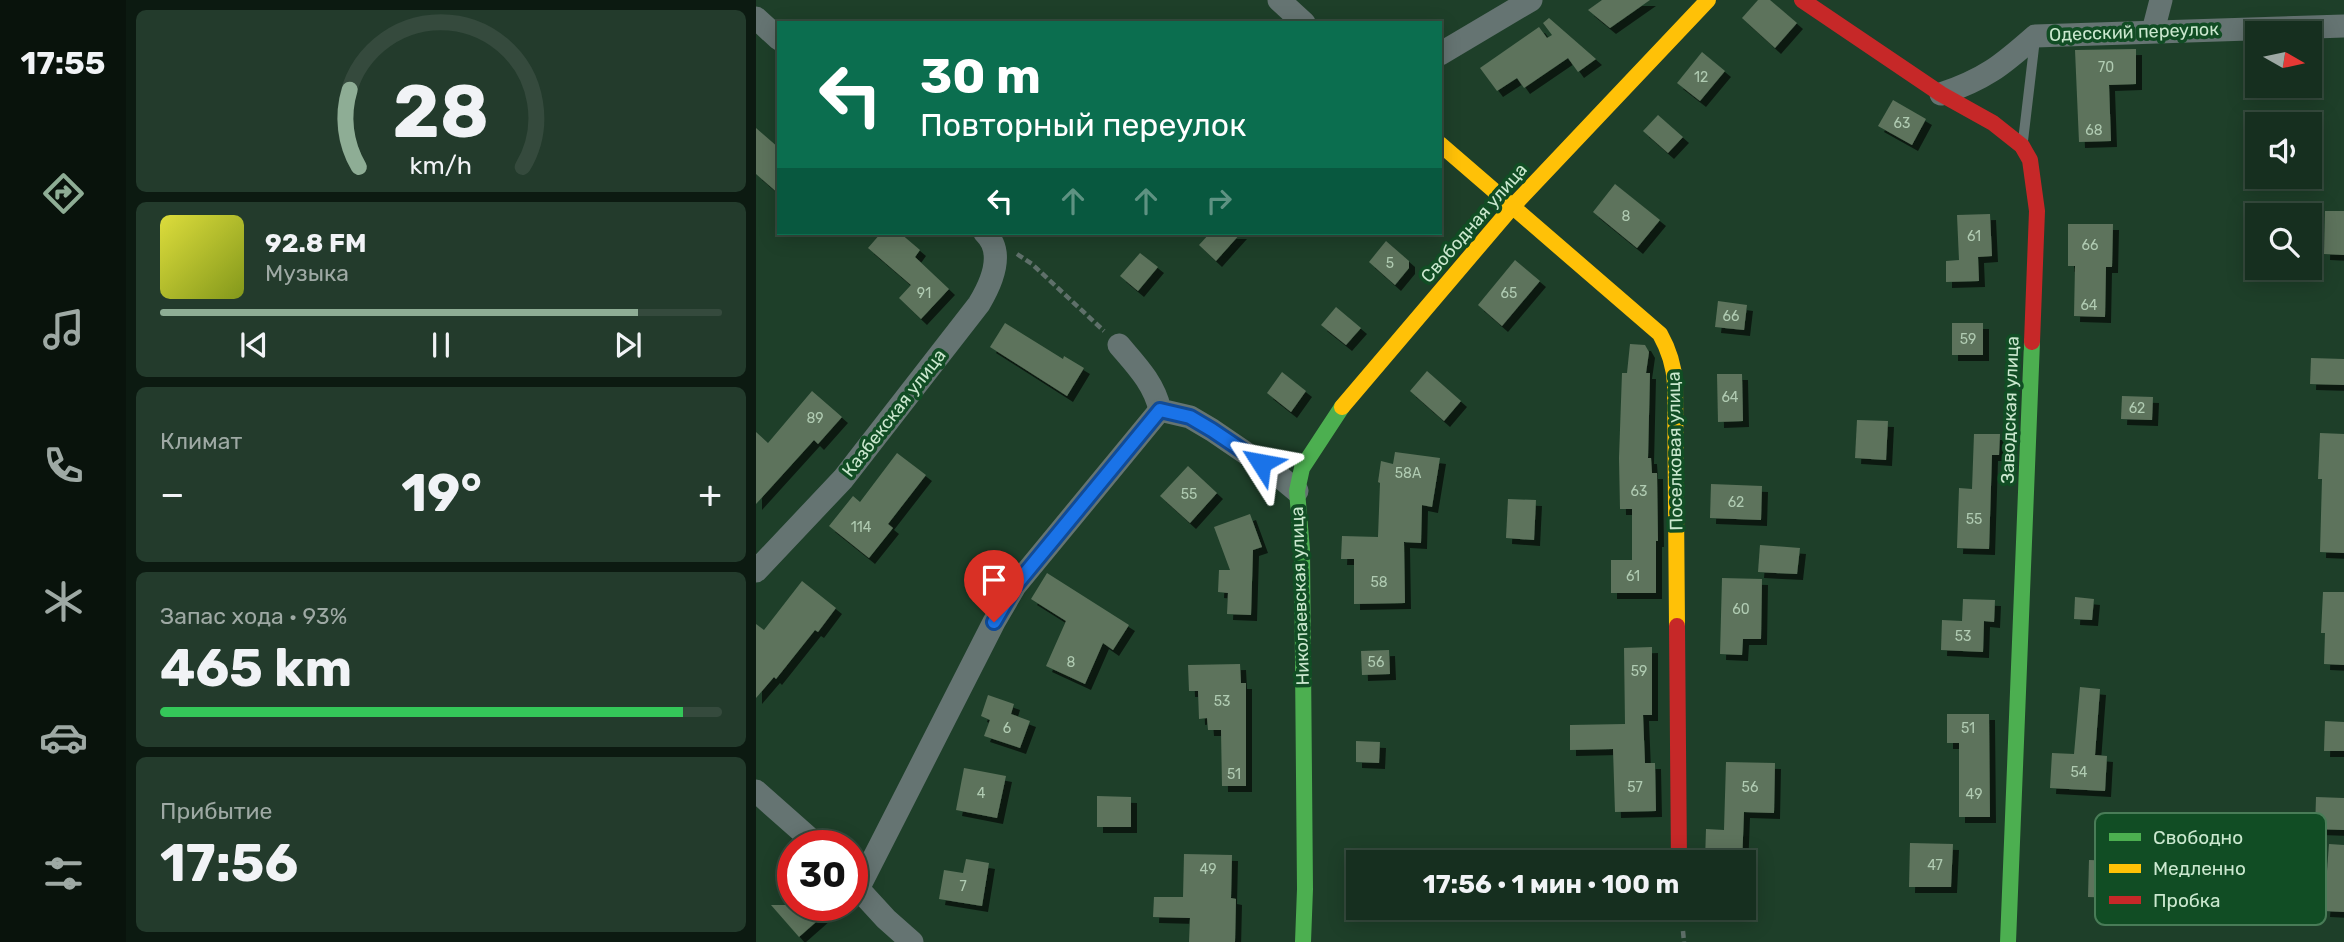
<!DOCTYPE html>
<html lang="ru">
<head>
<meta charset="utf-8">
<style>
	:root { --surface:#162f1f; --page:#233b2c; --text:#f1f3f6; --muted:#9ea9a4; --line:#354a3d; --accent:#8ead95 }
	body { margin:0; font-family:Rubik,sans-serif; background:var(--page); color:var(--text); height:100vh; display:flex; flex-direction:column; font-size:26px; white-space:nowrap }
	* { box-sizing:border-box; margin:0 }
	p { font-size:23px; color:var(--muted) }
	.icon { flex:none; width:38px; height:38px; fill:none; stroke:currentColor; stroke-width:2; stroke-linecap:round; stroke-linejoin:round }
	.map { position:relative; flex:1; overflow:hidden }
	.sheet { display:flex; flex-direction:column; gap:10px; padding:10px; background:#0c1a11; width:630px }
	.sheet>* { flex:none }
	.guide { position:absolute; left:21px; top:21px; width:665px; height:214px; border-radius:0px; box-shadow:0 4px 18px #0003,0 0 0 2px var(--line); background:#0b6e4f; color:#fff; overflow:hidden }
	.needle { width:46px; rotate:99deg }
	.tools { position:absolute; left:1489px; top:21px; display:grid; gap:14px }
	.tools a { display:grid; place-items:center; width:77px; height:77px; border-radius:0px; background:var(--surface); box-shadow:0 4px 18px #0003,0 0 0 2px var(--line); font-size:35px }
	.speed { position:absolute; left:21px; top:830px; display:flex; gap:14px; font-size:35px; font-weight:700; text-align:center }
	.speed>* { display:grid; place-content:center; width:91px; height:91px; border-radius:50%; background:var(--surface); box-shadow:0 4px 18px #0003,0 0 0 2px var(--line); line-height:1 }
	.speed .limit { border:10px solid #d22; background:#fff; color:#111 }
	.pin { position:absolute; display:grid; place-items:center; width:60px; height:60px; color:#fff; margin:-72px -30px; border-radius:50% 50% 50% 0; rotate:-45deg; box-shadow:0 0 7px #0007 }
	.pin .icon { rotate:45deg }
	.me { position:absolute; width:77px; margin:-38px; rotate:304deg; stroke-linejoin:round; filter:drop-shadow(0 0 5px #0008) }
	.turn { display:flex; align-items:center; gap:24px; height:147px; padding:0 28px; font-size:32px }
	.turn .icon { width:91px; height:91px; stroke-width:2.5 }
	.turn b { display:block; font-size:49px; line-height:60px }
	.lanes { display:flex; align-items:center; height:66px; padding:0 28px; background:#0003; justify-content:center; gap:35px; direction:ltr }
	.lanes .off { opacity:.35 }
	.big { font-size:52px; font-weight:700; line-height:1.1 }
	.sheet .tile { flex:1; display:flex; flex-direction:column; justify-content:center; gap:10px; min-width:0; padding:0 24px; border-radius:10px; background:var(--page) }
	.sheet .dial { align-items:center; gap:0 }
	.dial svg { height:182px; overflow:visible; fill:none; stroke:var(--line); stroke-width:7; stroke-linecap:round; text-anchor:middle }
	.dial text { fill:var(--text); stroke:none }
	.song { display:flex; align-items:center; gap:21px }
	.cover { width:84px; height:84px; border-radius:10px; background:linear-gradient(135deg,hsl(60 70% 55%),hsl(70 70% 35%)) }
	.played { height:7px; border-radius:4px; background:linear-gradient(90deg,var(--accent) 85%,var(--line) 85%) }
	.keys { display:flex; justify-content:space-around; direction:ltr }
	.heat { display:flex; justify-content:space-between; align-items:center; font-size:38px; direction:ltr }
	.charge { height:10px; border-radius:5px; background:linear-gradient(90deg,#34c759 93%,var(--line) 0) }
	.trip { position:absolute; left:590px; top:850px; width:410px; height:70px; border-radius:0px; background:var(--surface); box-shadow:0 4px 18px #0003,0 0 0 2px var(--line); font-weight:700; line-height:70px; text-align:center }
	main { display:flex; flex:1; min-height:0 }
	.tab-bar { display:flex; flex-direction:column; width:126px; justify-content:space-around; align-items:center; background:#09130c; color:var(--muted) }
	.tab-bar .icon { width:49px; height:49px }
	.tab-bar .on { color:var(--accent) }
	.tab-bar b { font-size:32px; color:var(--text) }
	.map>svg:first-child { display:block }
</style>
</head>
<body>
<main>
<nav class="tab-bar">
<b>17:55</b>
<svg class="icon on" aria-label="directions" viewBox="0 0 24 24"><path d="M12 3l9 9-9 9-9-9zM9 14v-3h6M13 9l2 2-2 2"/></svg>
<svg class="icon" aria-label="music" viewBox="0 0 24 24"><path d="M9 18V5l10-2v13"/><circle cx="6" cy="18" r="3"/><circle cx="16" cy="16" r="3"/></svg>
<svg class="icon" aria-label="phone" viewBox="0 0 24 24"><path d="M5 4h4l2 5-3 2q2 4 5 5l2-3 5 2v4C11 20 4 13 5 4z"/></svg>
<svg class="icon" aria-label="climate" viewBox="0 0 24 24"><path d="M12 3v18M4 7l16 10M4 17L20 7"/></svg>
<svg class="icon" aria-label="car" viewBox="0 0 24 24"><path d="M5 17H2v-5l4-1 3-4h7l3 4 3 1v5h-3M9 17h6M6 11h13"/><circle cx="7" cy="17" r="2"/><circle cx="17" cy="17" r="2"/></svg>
<svg class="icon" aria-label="filters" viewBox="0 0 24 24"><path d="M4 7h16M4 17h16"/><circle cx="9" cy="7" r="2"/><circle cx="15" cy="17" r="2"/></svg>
</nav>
<section class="sheet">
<div class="tile dial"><svg viewBox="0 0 100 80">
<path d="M14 69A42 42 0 1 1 86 69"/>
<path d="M14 69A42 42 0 0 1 10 35" stroke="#8ead95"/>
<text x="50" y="56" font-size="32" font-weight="700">28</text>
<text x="50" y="72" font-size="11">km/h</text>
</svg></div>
<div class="tile">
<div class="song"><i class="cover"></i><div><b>92.8 FM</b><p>Музыка</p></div></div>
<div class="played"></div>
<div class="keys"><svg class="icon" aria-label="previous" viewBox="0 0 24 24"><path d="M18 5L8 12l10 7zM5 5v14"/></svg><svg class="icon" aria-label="pause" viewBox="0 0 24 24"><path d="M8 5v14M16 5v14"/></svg><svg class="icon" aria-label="next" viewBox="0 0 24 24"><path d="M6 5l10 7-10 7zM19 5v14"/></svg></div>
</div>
<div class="tile"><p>Климат</p>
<div class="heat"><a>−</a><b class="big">19°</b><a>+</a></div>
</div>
<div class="tile"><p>Запас хода · 93%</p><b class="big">465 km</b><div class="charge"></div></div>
<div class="tile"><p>Прибытие</p><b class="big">17:56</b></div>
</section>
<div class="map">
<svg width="1588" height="942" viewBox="0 0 1588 942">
	<defs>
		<filter id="shadow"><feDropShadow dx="6" dy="6" stdDeviation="0" flood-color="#0009"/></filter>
	</defs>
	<rect width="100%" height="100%" fill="#1e3f29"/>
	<g fill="#5d735c" filter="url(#shadow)">
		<polygon points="846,0 894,0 854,28 832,10"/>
		<polygon points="1002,0 1014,0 1041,23 1019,48 986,18"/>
		<polygon points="793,18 840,59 822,72 812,58 768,88 761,78 741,91 724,68 783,27 791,38 796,35 787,23"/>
		<polygon points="1380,49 1380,84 1353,85 1355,141 1323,142 1319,50"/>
		<polygon points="946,52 969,71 944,101 921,83"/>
		<polygon points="1137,100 1170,119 1156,145 1122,126"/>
		<polygon points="902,115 927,137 912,153 887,131"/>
		<polygon points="0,128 23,148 23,194 0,174"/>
		<polygon points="859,184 904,220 881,248 837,212"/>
		<polygon points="1569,211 1588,211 1588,255 1568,254"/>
		<polygon points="1234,214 1236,256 1222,257 1223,281 1190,282 1190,261 1203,260 1201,215"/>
		<polygon points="1312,224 1357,224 1356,267 1350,267 1349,317 1318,316 1319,266 1312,266"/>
		<polygon points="125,233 144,233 164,250 159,257 193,289 165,319 143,298 155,285 112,248"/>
		<polygon points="454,233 485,233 460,261 443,245"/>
		<polygon points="630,241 653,261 653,268 639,285 613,262"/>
		<polygon points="384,253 402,267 382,291 364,276"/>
		<polygon points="759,260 784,281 746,326 722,305"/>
		<polygon points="962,301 991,305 988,330 959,327"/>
		<polygon points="580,307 605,328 590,345 565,325"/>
		<polygon points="249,323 307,359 308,356 328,368 311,396 234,347"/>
		<rect x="1196" y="323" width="31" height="32"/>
		<polygon points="874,344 889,345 893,352 890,373 894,373 892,458 895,458 896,473 901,473 902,541 900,541 900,593 855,593 855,560 876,560 876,509 864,509 863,458 866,373 871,373"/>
		<polygon points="1555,358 1588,359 1588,385 1554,384"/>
		<polygon points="671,371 705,401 688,421 654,391"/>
		<polygon points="526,372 550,391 535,412 511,393"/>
		<polygon points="961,374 986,374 987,421 962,422"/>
		<polygon points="56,391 86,417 62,444 58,440 0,504 0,432 12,443"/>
		<polygon points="1366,396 1397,397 1396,420 1365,419"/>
		<polygon points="1101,420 1132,421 1130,460 1099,458"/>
		<polygon points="1564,433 1588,434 1588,553 1564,552 1566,479 1562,479"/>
		<polygon points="1218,434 1244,434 1243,455 1236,455 1233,549 1201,548 1203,488 1216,489"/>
		<polygon points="639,452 684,458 676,507 666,505 665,543 648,542 649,603 598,604 598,559 585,559 586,536 622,537 624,483 622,482 625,461 637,464"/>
		<polygon points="141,453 170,475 132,524 137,528 113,558 73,526 97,496 104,502"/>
		<polygon points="432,466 461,493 434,523 404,496"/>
		<polygon points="955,484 1006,486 1005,520 954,518"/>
		<polygon points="752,499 780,500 778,540 750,538"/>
		<polygon points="494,514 506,547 497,550 495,615 471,614 472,593 462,592 463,570 474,570 458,527"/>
		<polygon points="1004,545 1044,548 1041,574 1002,572"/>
		<polygon points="291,573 373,625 357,650 347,643 329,684 290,666 310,621 275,599"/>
		<polygon points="966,578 1006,579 1005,639 987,639 986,655 964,654"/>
		<polygon points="46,581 80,608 62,632 59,630 20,679 18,677 0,698 0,624 8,630"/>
		<polygon points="1567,592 1588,592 1588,665 1568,664 1569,633 1565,633"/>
		<polygon points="1319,597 1338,599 1336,620 1318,619"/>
		<polygon points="1207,599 1239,600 1238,622 1228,621 1227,652 1185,650 1186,620 1206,621"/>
		<polygon points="896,647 896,715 887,715 889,763 899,763 900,811 859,812 857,749 814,750 814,725 869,724 868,648"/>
		<polygon points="633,650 634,674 606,675 605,651"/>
		<polygon points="484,664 485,683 490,683 490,786 466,786 465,730 452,730 451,718 443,719 442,691 433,691 432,665"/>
		<polygon points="1324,687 1344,689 1339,755 1351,756 1349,791 1294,788 1296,753 1318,754"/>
		<polygon points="232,695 258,704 255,714 274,721 264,748 228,736 234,720 225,716"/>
		<polygon points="1191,714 1233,714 1234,817 1203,817 1203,743 1191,743"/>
		<polygon points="1569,721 1588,722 1588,751 1568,751"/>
		<polygon points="600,741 624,742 623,763 600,762"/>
		<polygon points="970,762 1019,763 1018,813 988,812 986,863 949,861 950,829 968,830"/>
		<polygon points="208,768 250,776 241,818 200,810"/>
		<polygon points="341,796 375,797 375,827 341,827"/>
		<polygon points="1560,797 1588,798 1588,830 1559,829"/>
		<polygon points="1154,843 1197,844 1195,887 1153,887"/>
		<polygon points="1573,844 1588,845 1588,912 1568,911"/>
		<polygon points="428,854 476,855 475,898 480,899 479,942 433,942 434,918 397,917 398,897 427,897"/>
		<polygon points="210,859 233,863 226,906 183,899 188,870 207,873"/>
		<polygon points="1333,860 1362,861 1361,898 1332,897"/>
		<polygon points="15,905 59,905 68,915 43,937"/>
	</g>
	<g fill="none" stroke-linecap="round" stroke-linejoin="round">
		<g stroke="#5f706a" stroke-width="4.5" stroke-dasharray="7 3.5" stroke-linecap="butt">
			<polyline points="261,254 276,264 348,331"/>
			<polyline points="927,931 928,942"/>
		</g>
		<polyline stroke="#657472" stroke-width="10" points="1267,141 1279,39"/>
		<g stroke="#657472" stroke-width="23">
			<polyline points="523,0 548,23"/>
			<polyline points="0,18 23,39"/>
			<polyline points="1397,31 1405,0"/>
			<polyline points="684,54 775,0"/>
			<path d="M1185,94C1229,79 1245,66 1279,36L1588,26"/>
			<path d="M363,345C380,365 398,383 404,410L434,417L456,430L519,473L541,491"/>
			<path d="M0,571L87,479L223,304C235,284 250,253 229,233"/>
			<polyline points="0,791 61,845"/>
			<polyline points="96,882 130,919 156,942"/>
			<polyline points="102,889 238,622 259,586 404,410"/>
			<polyline points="923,908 923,910"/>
		</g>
		<g stroke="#4caf50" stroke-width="16">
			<polyline points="547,942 549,889 546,550 541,491 546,468 586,407"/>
			<polyline points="1252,942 1276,342"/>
		</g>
		<g stroke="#ffc107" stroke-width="16">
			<path d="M684,144L904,334C913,350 918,366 919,384L921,626"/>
			<polyline points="586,407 757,206 952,0"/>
		</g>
		<g stroke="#c62828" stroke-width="16">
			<polyline points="1046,0 1185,94 1237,123 1266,146 1274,160 1281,211 1276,342"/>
			<polyline points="921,626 923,863"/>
		</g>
	</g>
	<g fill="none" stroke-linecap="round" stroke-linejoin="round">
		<defs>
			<polyline id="route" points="238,622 259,586 404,410 434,417 456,430 505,463"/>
		</defs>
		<use href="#route" stroke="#114b97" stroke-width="18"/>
		<use href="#route" stroke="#1a73e8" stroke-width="12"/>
	</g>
	<g text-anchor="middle" stroke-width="7" stroke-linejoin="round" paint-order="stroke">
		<g font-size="14" fill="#b0cbb2">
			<text x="1350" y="72">70</text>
			<text x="945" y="82">12</text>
			<text x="1146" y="128">63</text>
			<text x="1338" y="135">68</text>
			<text x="870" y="221">8</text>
			<text x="1218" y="241">61</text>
			<text x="1334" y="250">66</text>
			<text x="634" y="268">5</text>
			<text x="168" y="298">91</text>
			<text x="753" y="298">65</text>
			<text x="1333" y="310">64</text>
			<text x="975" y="321">66</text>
			<text x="1212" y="344">59</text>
			<text x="974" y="402">64</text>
			<text x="1381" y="413">62</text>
			<text x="59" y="423">89</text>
			<text x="652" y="478">58А</text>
			<text x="883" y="496">63</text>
			<text x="433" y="499">55</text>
			<text x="980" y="507">62</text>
			<text x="1218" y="524">55</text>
			<text x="105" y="532">114</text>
			<text x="877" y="581">61</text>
			<text x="623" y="587">58</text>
			<text x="985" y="614">60</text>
			<text x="1207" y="641">53</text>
			<text x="315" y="667">8</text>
			<text x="620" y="667">56</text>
			<text x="883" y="676">59</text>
			<text x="466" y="706">53</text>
			<text x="251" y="733">6</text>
			<text x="1212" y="733">51</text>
			<text x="1323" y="777">54</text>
			<text x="478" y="779">51</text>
			<text x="879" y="792">57</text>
			<text x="994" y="792">56</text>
			<text x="225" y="798">4</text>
			<text x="1218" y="799">49</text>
			<text x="1179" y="870">47</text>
			<text x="452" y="874">49</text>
			<text x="207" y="891">7</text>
		</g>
		<g font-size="18" fill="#cbe8cf" stroke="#114d24">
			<text transform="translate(1378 32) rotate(-2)" y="6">Одесский переулок</text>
			<text transform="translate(718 223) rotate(-49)" y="6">Свободная улица</text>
			<text transform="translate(1254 410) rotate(-88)" y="6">Заводская улица</text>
			<text transform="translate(138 413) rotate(-52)" y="6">Казбекская улица</text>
			<text transform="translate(919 451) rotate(-91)" y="6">Поселковая улица</text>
			<text transform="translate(544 596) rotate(-92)" y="6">Николаевская улица</text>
		</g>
	</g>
	<rect x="1339" y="813" width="231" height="112" rx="10" fill="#114d24" stroke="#497c57" stroke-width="2"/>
	<rect x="1353" y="833" width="32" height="8" fill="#4caf50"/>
	<rect x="1353" y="864" width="32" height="9" fill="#ffc107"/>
	<rect x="1353" y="896" width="32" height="8" fill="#c62828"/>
	<g font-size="19" fill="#cbe8cf">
		<text x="1397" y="844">Свободно</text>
		<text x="1397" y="875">Медленно</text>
		<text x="1397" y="907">Пробка</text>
	</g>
</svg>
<div class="tools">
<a><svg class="needle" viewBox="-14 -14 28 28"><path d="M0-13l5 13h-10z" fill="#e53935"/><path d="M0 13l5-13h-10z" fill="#9ea9a4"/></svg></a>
<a><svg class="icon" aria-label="sound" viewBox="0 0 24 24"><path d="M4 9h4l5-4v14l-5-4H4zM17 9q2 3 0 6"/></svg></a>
<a><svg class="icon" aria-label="search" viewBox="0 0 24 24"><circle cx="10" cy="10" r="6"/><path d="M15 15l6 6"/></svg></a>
</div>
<div class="speed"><div class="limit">30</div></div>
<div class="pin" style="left:238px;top:622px;background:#d93025"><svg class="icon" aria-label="arrive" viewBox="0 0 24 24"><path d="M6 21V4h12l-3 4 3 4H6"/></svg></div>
<svg class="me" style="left:505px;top:463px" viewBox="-20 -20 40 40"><path d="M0-17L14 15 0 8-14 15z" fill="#1a73e8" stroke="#fff" stroke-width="4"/></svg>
<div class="trip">17:56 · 1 мин · 100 m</div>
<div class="guide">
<div class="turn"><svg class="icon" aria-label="left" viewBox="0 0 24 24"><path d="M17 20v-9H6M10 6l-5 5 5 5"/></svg><div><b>30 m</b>Повторный переулок</div></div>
<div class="lanes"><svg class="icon" aria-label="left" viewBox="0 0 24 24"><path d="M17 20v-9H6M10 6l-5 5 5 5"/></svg><svg class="icon off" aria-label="ahead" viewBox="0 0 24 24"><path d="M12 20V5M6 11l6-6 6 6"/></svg><svg class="icon off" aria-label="ahead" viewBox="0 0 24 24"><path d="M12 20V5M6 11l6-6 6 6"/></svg><svg class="icon off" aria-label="right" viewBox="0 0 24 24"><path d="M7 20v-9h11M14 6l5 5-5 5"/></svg></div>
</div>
</div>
</main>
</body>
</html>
